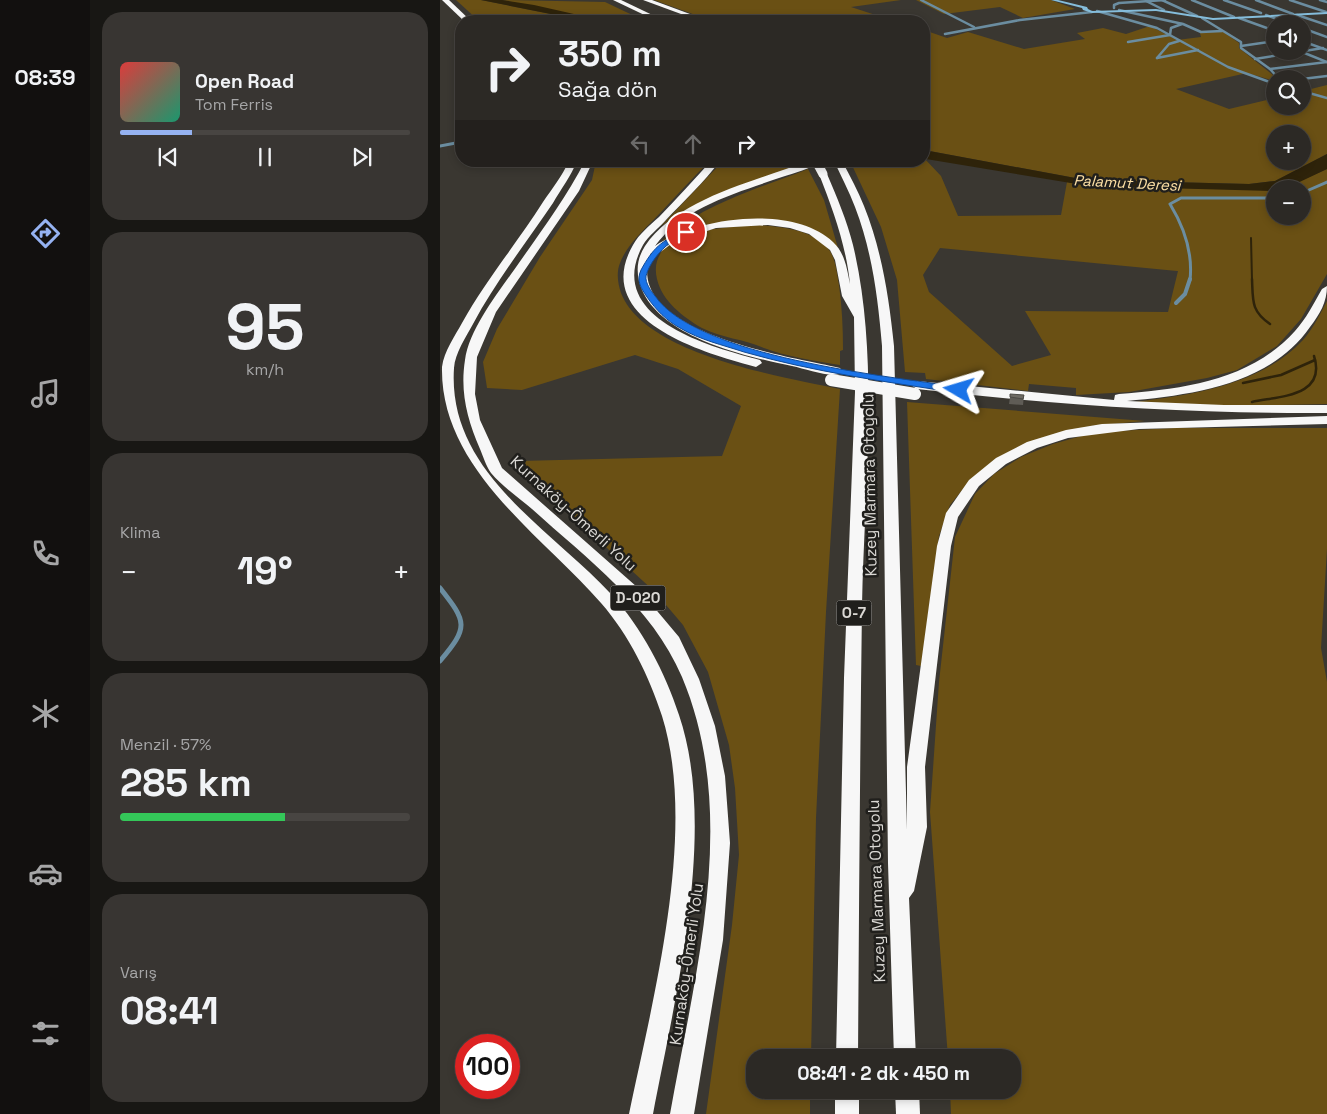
<!DOCTYPE html>
<html lang="tr">
<head>
<meta charset="utf-8">
<style>
	:root { --surface:#2c2925; --page:#383532; --text:#f1f3f6; --muted:#a6a6a7; --line:#484542; --accent:#95b2f1 }
	body { margin:0; font-family:"Space Grotesk",sans-serif; background:var(--page); color:var(--text); height:100vh; display:flex; flex-direction:column; font-size:19px; white-space:nowrap }
	* { box-sizing:border-box; margin:0 }
	p { font-size:16px; color:var(--muted) }
	.icon { flex:none; width:28px; height:28px; fill:none; stroke:currentColor; stroke-width:2; stroke-linecap:round; stroke-linejoin:round }
	.map { position:relative; flex:1; overflow:hidden }
	.panel { display:flex; flex-direction:column; gap:12px; padding:12px; background:#181714; width:350px }
	.panel>* { flex:none }
	.top-card { position:absolute; left:15px; top:15px; width:475px; height:152px; border-radius:20px; box-shadow:0 2px 8px #0003,0 0 0 1px var(--line); background:#2c2925; color:var(--text); overflow:hidden }
	.fabs { position:absolute; left:826px; top:15px; display:grid; gap:10px }
	.fabs a { display:grid; place-items:center; width:45px; height:45px; border-radius:50%; background:var(--surface); box-shadow:0 2px 8px #0003,0 0 0 1px var(--line); font-size:25px }
	.speed { position:absolute; left:15px; top:1034px; display:flex; gap:10px; font-size:25px; font-weight:700; text-align:center }
	.speed>* { display:grid; place-content:center; width:65px; height:65px; border-radius:50%; background:var(--surface); box-shadow:0 2px 8px #0003,0 0 0 1px var(--line); line-height:1 }
	.speed .limit { border:8px solid #d22; background:#fff; color:#111 }
	.pin { position:absolute; display:grid; place-items:center; width:42px; height:42px; color:#fff; margin:-21px; border:2px solid #fff; border-radius:50%; box-shadow:0 1px 5px #0007 }
	.me { position:absolute; width:55px; margin:-28px; rotate:277deg; stroke-linejoin:round; filter:drop-shadow(0 0 4px #0008) }
	.turn { display:flex; align-items:center; gap:18px; height:105px; padding:0 20px; font-size:22px }
	.turn .icon { width:65px; height:65px; stroke-width:2.5 }
	.turn b { display:block; font-size:35px; line-height:42px }
	.lanes { display:flex; align-items:center; height:48px; padding:0 20px; background:#0003; justify-content:center; gap:25px; direction:ltr }
	.lanes .off { opacity:.35 }
	.big { font-size:38px; font-weight:600; line-height:1.1 }
	.panel .tile { flex:1; display:flex; flex-direction:column; justify-content:center; gap:8px; min-width:0; padding:0 18px; border-radius:20px; background:var(--page) }
	.panel .dial { align-items:center; gap:0 }
	.dial b { font-size:65px; line-height:1 }
	.song { display:flex; align-items:center; gap:15px }
	.cover { width:60px; height:60px; border-radius:8px; background:linear-gradient(135deg,hsl(0 70% 55%),hsl(160 70% 35%)) }
	.played { height:5px; border-radius:2px; background:linear-gradient(90deg,var(--accent) 25%,var(--line) 25%) }
	.keys { display:flex; justify-content:space-around; direction:ltr }
	.heat { display:flex; justify-content:space-between; align-items:center; font-size:28px; direction:ltr }
	.charge { height:8px; border-radius:4px; background:linear-gradient(90deg,#34c759 57%,var(--line) 0) }
	.trip { position:absolute; left:306px; top:1049px; width:275px; height:50px; border-radius:20px; background:var(--surface); box-shadow:0 2px 8px #0003,0 0 0 1px var(--line); font-weight:600; line-height:50px; text-align:center }
	main { display:flex; flex:1; min-height:0 }
	.tabs { display:flex; flex-direction:column; width:90px; justify-content:space-around; align-items:center; background:#12100f; color:var(--muted) }
	.tabs .icon { width:35px; height:35px }
	.tabs .active { color:var(--accent) }
	.tabs b { font-size:22px; color:var(--text) }
	.map>svg:first-child { display:block }
</style>
</head>
<body>
<main>
<nav class="tabs">
<b>08:39</b>
<svg class="icon active" aria-label="directions" viewBox="0 0 24 24"><path d="M12 3l9 9-9 9-9-9zM9 14v-3h6M13 9l2 2-2 2"/></svg>
<svg class="icon" aria-label="music" viewBox="0 0 24 24"><path d="M9 18V5l10-2v13"/><circle cx="6" cy="18" r="3"/><circle cx="16" cy="16" r="3"/></svg>
<svg class="icon" aria-label="phone" viewBox="0 0 24 24"><path d="M5 4h4l2 5-3 2q2 4 5 5l2-3 5 2v4C11 20 4 13 5 4z"/></svg>
<svg class="icon" aria-label="climate" viewBox="0 0 24 24"><path d="M12 3v18M4 7l16 10M4 17L20 7"/></svg>
<svg class="icon" aria-label="car" viewBox="0 0 24 24"><path d="M5 17H2v-5l4-1 3-4h7l3 4 3 1v5h-3M9 17h6M6 11h13"/><circle cx="7" cy="17" r="2"/><circle cx="17" cy="17" r="2"/></svg>
<svg class="icon" aria-label="filters" viewBox="0 0 24 24"><path d="M4 7h16M4 17h16"/><circle cx="9" cy="7" r="2"/><circle cx="15" cy="17" r="2"/></svg>
</nav>
<section class="panel">
<div class="tile">
<div class="song"><i class="cover"></i><div><b>Open Road</b><p>Tom Ferris</p></div></div>
<div class="played"></div>
<div class="keys"><svg class="icon" aria-label="previous" viewBox="0 0 24 24"><path d="M18 5L8 12l10 7zM5 5v14"/></svg><svg class="icon" aria-label="pause" viewBox="0 0 24 24"><path d="M8 5v14M16 5v14"/></svg><svg class="icon" aria-label="next" viewBox="0 0 24 24"><path d="M6 5l10 7-10 7zM19 5v14"/></svg></div>
</div>
<div class="tile dial"><b>95</b><p>km/h</p></div>
<div class="tile"><p>Klima</p>
<div class="heat"><a>−</a><b class="big">19°</b><a>+</a></div>
</div>
<div class="tile"><p>Menzil · 57%</p><b class="big">285 km</b><div class="charge"></div></div>
<div class="tile"><p>Varış</p><b class="big">08:41</b></div>
</section>
<div class="map">
<svg width="887" height="1114" viewBox="0 0 887 1114">
	<rect width="100%" height="100%" fill="#3a3731"/>
	<g fill="#6a5014" fill-rule="evenodd">
		<polygon points="16,0 41,0 146,21 39,21"/>
		<polygon points="62,0 165,2 205,21 165,21"/>
		<polygon points="214,0 461,0 411,7 454,21 272,21"/>
		<polygon points="476,0 611,0 635,9 583,18 560,7 504,14"/>
		<path d="M710,26L737,40L761,37L760,33L782,31L799,43V48L838,79H835V81L807,73L736,89L789,109L835,98V106H862L863,91L887,85V154L835,181L809,184L646,180L484,150V30L507,38L528,32L584,49L645,39L637,33L663,28L686,34ZM835,134H862V161H835Z"/>
		<path d="M484,158L501,176L518,216L621,215L627,182L649,186L835,190V216H862V189H842L887,169V274L861,319L837,346L797,370L767,378L689,392L636,395V388L589,384L588,391L486,379L485,373L465,372L457,280L441,227L410,161H484ZM500,248L737,271H738L728,312L585,311L611,355L572,366L489,292L483,275Z"/>
		<path d="M156,161H270C253,177 238,194 222,211C207,227 187,244 180,263C176,273 178,284 181,293C205,355 343,377 400,389L386,612L376,818L371,1057L315,1058V1090H370V1114H266L292,925L299,855L295,788L289,745L268,672L243,625L215,592L109,495L79,461L282,456L301,406L238,369L195,355L82,390L47,388L43,362L57,329L100,257L152,180Z"/>
		<polygon points="283,161 364,161 365,163 238,215 221,226"/>
		<path d="M368,169L384,200L398,248L359,226L285,222L250,229L222,241C262,204 318,189 368,169Z"/>
		<path d="M320,225C343,227 376,230 390,251C396,261 397,274 399,285C402,307 403,328 403,350L400,351V365C375,361 344,356 324,348C304,339 281,338 262,328C243,317 222,301 217,279C205,229 288,227 320,225Z"/>
		<path d="M887,301V404L792,406L686,403C746,396 819,387 863,340C873,329 880,314 887,301Z"/>
		<polygon points="467,402 705,421 651,426 564,455 532,478 510,505 499,536 481,666 476,665"/>
		<polygon points="735,428 887,428 887,549 881,648 887,682 887,1114 511,1114 510,1090 572,1090 572,1058 508,1058 490,812 499,682 515,537 535,494 554,474 581,457 613,444 645,435 677,431"/>
	</g>
	<g fill="#2e230a">
		<polygon points="41,0 62,0 94,5 165,21 146,21"/>
		<polygon points="484,150 646,180 809,184 835,181 887,154 887,169 849,187 834,191 649,186 486,159 484,158"/>
	</g>
	<g fill="none" stroke-linecap="round" stroke-linejoin="round">
		<polyline stroke="#2e230a" stroke-width="2" points="811,238 812,280"/>
		<g stroke="#2e230a" stroke-width="2.5">
			<path d="M812,279C813,301 811,311 830,324"/>
			<polyline points="803,383 841,375 875,360"/>
			<path d="M812,402C839,396 887,397 874,356"/>
		</g>
		<g stroke="#6b8da0" stroke-width="2.5">
			<polyline points="481,0 534,27"/>
			<polyline points="722,0 757,16"/>
			<polyline points="752,0 794,17"/>
			<polyline points="784,0 821,13"/>
			<polyline points="816,0 853,14"/>
			<polyline points="850,0 886,12"/>
			<polyline points="880,0 887,2"/>
			<polyline points="706,1 724,10"/>
			<polyline points="674,8 674,5 679,3 725,0"/>
			<polyline points="679,10 743,24 761,32 782,31"/>
			<polyline points="657,11 717,28 788,67 835,84"/>
			<polyline points="826,15 850,24"/>
			<polyline points="857,15 887,25"/>
			<polyline points="762,18 801,42 801,48 830,69 839,79"/>
			<polyline points="799,18 835,31"/>
			<polyline points="862,28 887,37"/>
			<polyline points="505,34 580,20 652,12"/>
			<polyline points="862,41 887,50"/>
			<polyline points="688,42 730,35 731,28 742,24"/>
			<polyline points="801,46 835,41"/>
			<polyline points="862,52 887,62"/>
			<polyline points="717,58 758,50"/>
			<polyline points="717,58 729,44 739,41"/>
			<polyline points="815,59 883,48"/>
			<polyline points="830,69 887,62"/>
			<polyline points="862,79 887,76"/>
			<polyline points="862,91 887,98"/>
		</g>
		<g stroke="#6b8da0" stroke-width="3">
			<polyline points="0,146 21,142"/>
			<polyline points="862,193 887,182"/>
			<path d="M750,280C753,253 744,227 730,204L741,198H835"/>
		</g>
		<polyline stroke="#6b8da0" stroke-width="4" points="736,303 745,294 750,279"/>
		<path stroke="#6b8da0" stroke-width="5" d="M0,588C27,622 29,627 0,661"/>
		<polygon fill="#85bddb" fill-rule="evenodd" points="611,0 618,0 647,7 648,9 652,11 716,9 773,18 887,12 887,14 773,20 716,11 652,13 643,10 642,8"/>
		<g fill="#f7f7f7" fill-rule="evenodd">
			<polygon points="2,0 9,0 31,21 24,21"/>
			<polygon points="173,0 181,0 225,21 217,21"/>
			<polygon points="203,0 212,0 269,21 260,21"/>
			<path d="M129,161H137C131,176 121,189 113,203C86,243 56,281 33,324C26,337 15,353 14,368C7,472 110,528 171,594C202,628 225,672 239,715C278,830 235,997 213,1114H189C213,998 258,831 222,716C209,676 189,635 161,603C104,537 0,469 2,367C4,351 15,336 22,323C46,280 77,243 103,202C112,189 122,176 129,161Z"/>
			<path d="M145,161H153L139,191L56,312L37,357L35,394L40,420L62,468L197,587L239,637L259,679L275,726L285,776L290,843L283,940L254,1114H230C255,973 300,815 242,677C212,606 147,559 92,509C79,498 62,486 51,473C46,466 43,456 40,449C27,419 20,392 25,360C29,330 57,294 74,270C99,234 125,200 145,161Z"/>
			<path d="M271,161H280C264,182 244,201 226,220C219,228 208,236 203,245C163,318 270,347 320,360L322,363L316,367C263,353 150,320 193,245C199,234 210,225 219,217C237,198 254,180 271,161Z"/>
			<path d="M368,161H381C371,169 354,173 342,177C299,192 243,207 215,246C257,217 353,204 393,242C405,253 407,269 410,284C406,245 393,210 379,174L383,171L387,174C397,197 407,221 413,245C440,357 424,491 422,606C420,757 419,907 418,1058H396L404,678L415,392L414,317L402,296L395,260L390,250L369,234L350,228L328,225L276,228L234,242L219,253H211C179,333 353,357 400,368L402,371L400,374C387,377 366,369 352,366C304,356 213,336 199,281C196,268 198,257 205,246C237,198 317,181 368,161Z"/>
			<path d="M394,161H402C410,176 418,191 424,206C442,251 449,298 454,346L467,830V767L497,546L506,513L529,480L556,458L587,442L626,430L662,424L887,416V424L699,429L628,438L597,448L566,464L539,486L518,517L511,546L485,767L487,827L474,891L469,898L476,1058H454L448,863L442,346C438,298 432,251 415,207C409,191 401,176 394,161Z"/>
			<path d="M887,286C887,302 880,314 870,327C830,385 752,395 687,401L784,405H887V413C750,414 613,405 477,389L471,385L477,381L674,400L675,395L679,394C742,389 810,381 855,331C866,319 874,303 882,289Z"/>
			<rect x="395" y="1090" width="24" height="24"/>
			<polygon points="455,1090 479,1090 480,1114 456,1114"/>
		</g>
		<polyline stroke="#f7f7f7" stroke-width="9" points="376,161 383,174"/>
		<polyline stroke="#f7f7f7" stroke-width="12" points="391,380 475,394"/>
	</g>
	<polygon fill="#5f5c56" points="584,395 583,405 569,404 570,397"/>
	<polygon fill="#6e6b64" stroke="#4d4b46" points="570,394 584,395 583,399 570,397"/>
	<path fill="#1a73e8" stroke="#114b97" d="M244,231L250,232C244,237 236,238 230,243C220,250 209,264 206,276C205,283 211,291 215,296C257,357 447,376 519,387L524,390L519,393C447,382 374,372 304,352C283,345 260,340 240,328C227,321 216,310 207,297C201,288 196,281 201,270C213,248 221,241 244,231Z"/>
	<g text-anchor="middle" stroke-width="5" stroke-linejoin="round" paint-order="stroke">
		<g font-size="15" font-style="italic" fill="#fde0a5" stroke="#201f1c">
			<text transform="translate(687 183) rotate(3)" y="5">Palamut Deresi</text>
		</g>
		<g fill="#201f1c" stroke="#a2a09d" stroke-width="1">
			<rect x="170.5" y="585.5" width="55" height="25" rx="4"/>
			<rect x="396.5" y="600.5" width="35" height="25" rx="4"/>
		</g>
		<g font-size="15" font-weight="bold" fill="#dad8d4">
			<text x="198" y="603">D-020</text>
			<text x="414" y="618">O-7</text>
		</g>
		<g font-size="16" fill="#dad8d4" stroke="#201f1c">
			<text transform="translate(429 485) rotate(-91)" y="6">Kuzey Marmara Otoyolu</text>
			<text transform="translate(134 513) rotate(42)" y="6">Kurnaköy-Ömerli Yolu</text>
			<text transform="translate(436 891) rotate(-92)" y="6">Kuzey Marmara Otoyolu</text>
			<text transform="translate(246 964) rotate(-82)" y="6">Kurnaköy-Ömerli Yolu</text>
		</g>
	</g>
</svg>
<div class="fabs">
<a><svg class="icon" aria-label="sound" viewBox="0 0 24 24"><path d="M4 9h4l5-4v14l-5-4H4zM17 9q2 3 0 6"/></svg></a>
<a><svg class="icon" aria-label="search" viewBox="0 0 24 24"><circle cx="10" cy="10" r="6"/><path d="M15 15l6 6"/></svg></a>
<a>+</a>
<a>−</a>
</div>
<div class="speed"><div class="limit">100</div></div>
<div class="pin" style="left:246px;top:232px;background:#d93025"><svg class="icon" aria-label="arrive" viewBox="0 0 24 24"><path d="M6 21V4h12l-3 4 3 4H6"/></svg></div>
<svg class="me" style="left:519px;top:390px" viewBox="-20 -20 40 40"><path d="M0-17L14 15 0 8-14 15z" fill="#1a73e8" stroke="#fff" stroke-width="4"/></svg>
<div class="trip">08:41 · 2 dk · 450 m</div>
<div class="top-card">
<div class="turn"><svg class="icon" aria-label="right" viewBox="0 0 24 24"><path d="M7 20v-9h11M14 6l5 5-5 5"/></svg><div><b>350 m</b>Sağa dön</div></div>
<div class="lanes"><svg class="icon off" aria-label="left" viewBox="0 0 24 24"><path d="M17 20v-9H6M10 6l-5 5 5 5"/></svg><svg class="icon off" aria-label="ahead" viewBox="0 0 24 24"><path d="M12 20V5M6 11l6-6 6 6"/></svg><svg class="icon" aria-label="right" viewBox="0 0 24 24"><path d="M7 20v-9h11M14 6l5 5-5 5"/></svg></div>
</div>
</div>
</main>
</body>
</html>
